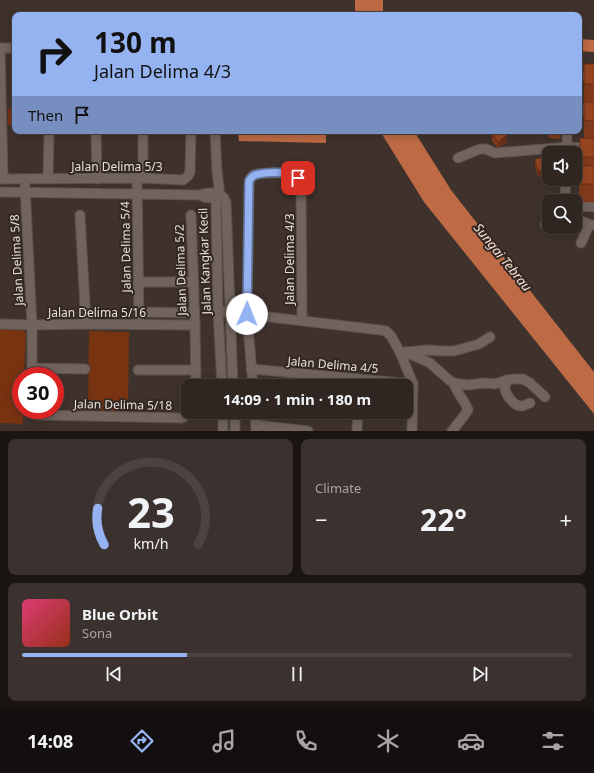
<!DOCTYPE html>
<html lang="en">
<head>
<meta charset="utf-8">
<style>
	:root { --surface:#2f2622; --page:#3b322f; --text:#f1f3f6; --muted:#a7a5a5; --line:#4a4340; --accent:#95b2f1 }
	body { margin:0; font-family:"Noto Sans",sans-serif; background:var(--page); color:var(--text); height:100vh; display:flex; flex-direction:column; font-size:15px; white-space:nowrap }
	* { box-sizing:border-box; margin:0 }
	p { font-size:13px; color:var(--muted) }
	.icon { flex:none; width:22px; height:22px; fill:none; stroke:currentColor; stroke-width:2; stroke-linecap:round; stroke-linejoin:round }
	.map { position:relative; height:431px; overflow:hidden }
	.drawer { display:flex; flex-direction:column; gap:8px; padding:8px; background:#1a1513; flex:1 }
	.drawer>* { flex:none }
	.banner { position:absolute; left:12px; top:12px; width:570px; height:122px; border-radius:8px; box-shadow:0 2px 10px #0003,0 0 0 1px var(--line); background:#95b2f1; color:#111; overflow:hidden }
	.buttons { position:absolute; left:542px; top:146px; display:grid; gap:8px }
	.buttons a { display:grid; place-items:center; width:40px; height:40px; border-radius:8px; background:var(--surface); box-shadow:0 2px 10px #0003,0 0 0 1px var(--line); font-size:20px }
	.speed { position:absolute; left:12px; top:367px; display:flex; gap:8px; font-size:20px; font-weight:700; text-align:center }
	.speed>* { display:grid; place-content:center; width:52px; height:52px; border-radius:50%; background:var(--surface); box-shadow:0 2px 10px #0003,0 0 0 1px var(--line); line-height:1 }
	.speed .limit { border:6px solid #d22; background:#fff; color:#111 }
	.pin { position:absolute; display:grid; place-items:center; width:34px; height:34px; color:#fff; margin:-17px; border-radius:8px; box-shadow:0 2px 6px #0006 }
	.me { position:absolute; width:44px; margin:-22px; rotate:1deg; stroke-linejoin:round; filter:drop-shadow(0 0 3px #0008) }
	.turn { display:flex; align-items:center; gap:14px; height:84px; padding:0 16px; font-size:18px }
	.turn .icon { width:52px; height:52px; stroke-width:2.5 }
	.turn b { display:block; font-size:28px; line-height:34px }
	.then { display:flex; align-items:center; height:38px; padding:0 16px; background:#0003; gap:8px; font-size:15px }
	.big { font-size:30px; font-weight:700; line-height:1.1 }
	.drawer .tile { flex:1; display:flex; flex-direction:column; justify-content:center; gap:6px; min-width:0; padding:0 14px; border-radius:8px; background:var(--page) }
	.drawer .dial { align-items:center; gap:0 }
	.dial svg { height:104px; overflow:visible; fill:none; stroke:var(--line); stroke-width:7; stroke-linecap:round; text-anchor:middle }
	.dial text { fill:var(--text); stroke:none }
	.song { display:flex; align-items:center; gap:12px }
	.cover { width:48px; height:48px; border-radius:6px; background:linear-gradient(135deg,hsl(340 70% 55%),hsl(10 70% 35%)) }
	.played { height:4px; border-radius:2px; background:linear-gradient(90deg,var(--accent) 30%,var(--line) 30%) }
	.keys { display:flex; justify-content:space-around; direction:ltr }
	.heat { display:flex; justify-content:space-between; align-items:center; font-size:22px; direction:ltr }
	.drawer .tiles { flex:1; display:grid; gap:8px; grid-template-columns:1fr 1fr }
	.tile:last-child { grid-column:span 2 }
	.trip { position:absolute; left:181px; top:379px; width:232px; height:40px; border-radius:8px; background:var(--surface); box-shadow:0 2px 10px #0003,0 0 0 1px var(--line); font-weight:700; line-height:40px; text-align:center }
	.tabs { display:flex; height:64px; justify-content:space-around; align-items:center; background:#130f0e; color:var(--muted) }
	.tabs .icon { width:28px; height:28px }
	.tabs .selected { color:var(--accent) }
	.tabs b { font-size:18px; color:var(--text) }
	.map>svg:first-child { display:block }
</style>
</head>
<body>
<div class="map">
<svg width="594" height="431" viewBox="0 0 594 431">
	<rect width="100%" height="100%" fill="#3f322d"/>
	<g fill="#783311">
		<rect x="8" y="109" width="7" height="16"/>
		<polygon points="0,329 22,330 26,333 24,376 21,376 21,410 23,410 23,424 0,423"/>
		<polygon points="89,331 129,332 128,412 88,412"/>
	</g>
	<g fill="#be6a45">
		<rect x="355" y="0" width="28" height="15"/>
		<polygon points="238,131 326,131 326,143 239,141"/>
		<polygon points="380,131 414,131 451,190 594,372 594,414 424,202"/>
	</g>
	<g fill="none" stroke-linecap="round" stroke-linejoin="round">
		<polyline stroke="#be6a45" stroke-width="12" points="579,45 594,46"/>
		<defs>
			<g id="minor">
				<polyline points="0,48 3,179"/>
				<polyline points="0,48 15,48"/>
				<polyline points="579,76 594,76"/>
				<polyline points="579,110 594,111"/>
				<polyline points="96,131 97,179"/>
				<polyline points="215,131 217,171 219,188 219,194"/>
				<polyline points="567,153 567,131"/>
				<polyline points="458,158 480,149 486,149 495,153 567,147 594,148"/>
				<polyline points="137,178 139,324"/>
				<polyline points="143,178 143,132"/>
				<polyline points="0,179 143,178 183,180 188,176 190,172 191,131"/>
				<polyline points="48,179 49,131"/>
				<polyline points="25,186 32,325 32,376"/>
				<path d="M0,192L199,195C209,192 222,191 226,202L233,386"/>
				<polyline points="204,197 213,198 216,201 218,311 222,386"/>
				<polyline points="565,201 565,196 566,179"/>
				<polyline points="575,206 594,207"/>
				<polyline points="80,215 86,324"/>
				<polyline points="191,215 195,325 196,386"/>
				<polyline points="575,219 591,225 594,225"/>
				<polyline points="545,225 549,225"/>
				<polyline points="581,243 589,225"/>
				<polyline points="138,282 194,282"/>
				<polyline points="218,311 380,330 386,331 391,336 400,352 413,384 412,431"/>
				<polyline points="138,312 195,313"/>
				<polyline points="0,324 32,325 86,324 195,325"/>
				<polyline points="405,352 430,363 449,380 454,383 467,385 485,383 495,384 507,380 515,379 523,379 530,383 545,397"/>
				<polyline points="406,352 428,350 443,351 454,351 479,344 490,337"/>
				<polyline points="32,368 85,369"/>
				<polyline points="251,369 413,384"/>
				<polyline points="138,370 196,370"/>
				<path d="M507,380C506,383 505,386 505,389C506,395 514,406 521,406C524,406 527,404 530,403"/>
				<path d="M253,386L247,314L249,186C249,182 250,177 254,175C261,172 288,172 295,175C298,177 299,180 301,183L302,320"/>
				<polyline points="33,410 34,414 37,415 182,418 191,412"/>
				<polyline points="223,412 223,431"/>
				<polyline points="235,412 235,431"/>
				<polyline points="255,412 256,430"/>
				<polyline points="256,425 308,431"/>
				<polyline points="357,431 358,412"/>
				<path d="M452,431L463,417L468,410C465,400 456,393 454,383"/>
			</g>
		</defs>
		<use href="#minor" stroke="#5b514d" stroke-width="11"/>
		<use href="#minor" stroke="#71635d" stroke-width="9"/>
	</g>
	<g fill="#813b1c">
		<polygon points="594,64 594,202 579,202 580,138 584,138 584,84"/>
		<polygon points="549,131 560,131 560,139 549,138"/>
		<polygon points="492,134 507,142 498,148 492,141"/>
		<polygon points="535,159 547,175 538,177 535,165"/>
	</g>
	<g fill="#693016">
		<polygon points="507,135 507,142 498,148 498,142"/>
		<polygon points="547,169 547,175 538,177 538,171"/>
	</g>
	<g fill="#964520" stroke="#693016">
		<rect x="584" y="64" width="10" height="20"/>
		<polygon points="584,102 594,102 594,121 584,120"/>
		<polygon points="497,131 503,131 507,135 498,142 492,134"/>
		<rect x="549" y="131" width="11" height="1"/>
		<rect x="580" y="138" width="14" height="19"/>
		<polygon points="544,157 547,169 538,171 535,159"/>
		<polygon points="579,165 594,166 594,184 579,184"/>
	</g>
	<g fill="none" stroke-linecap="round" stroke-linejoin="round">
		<defs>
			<path id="route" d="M247,314L249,181C251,178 252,176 255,175C264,172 281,172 290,174C293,174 296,176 298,178"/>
		</defs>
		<use href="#route" stroke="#61749d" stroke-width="10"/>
		<use href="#route" stroke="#95b2f1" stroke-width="7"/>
	</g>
	<g text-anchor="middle" stroke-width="4" stroke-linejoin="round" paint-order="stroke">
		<g font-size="12" fill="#e7dfdc" stroke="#342823">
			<text x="117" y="171">Jalan Delima 5/3</text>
			<text transform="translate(126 247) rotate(-91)" y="4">Jalan Delima 5/4</text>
			<text transform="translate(290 259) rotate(-90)" y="4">Jalan Delima 4/3</text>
			<text transform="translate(17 260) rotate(-93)" y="4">Jalan Delima 5/8</text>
			<text transform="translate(205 261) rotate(-92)" y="4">Jalan Kangkar Kecil</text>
			<text transform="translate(181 270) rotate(-92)" y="4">Jalan Delima 5/2</text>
			<text x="97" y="317">Jalan Delima 5/16</text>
			<text transform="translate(333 365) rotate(5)" y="4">Jalan Delima 4/5</text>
			<text transform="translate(123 405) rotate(1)" y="4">Jalan Delima 5/18</text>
		</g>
		<g font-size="13" font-style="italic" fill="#f4dcd2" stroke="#342823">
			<text transform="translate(503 257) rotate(51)" y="5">Sungai Tebrau</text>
		</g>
	</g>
</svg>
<div class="buttons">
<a><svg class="icon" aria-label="sound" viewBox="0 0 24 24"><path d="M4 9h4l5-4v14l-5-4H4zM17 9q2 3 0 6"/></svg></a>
<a><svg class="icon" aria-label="search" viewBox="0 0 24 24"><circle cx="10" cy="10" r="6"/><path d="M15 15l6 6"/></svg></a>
</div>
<div class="speed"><div class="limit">30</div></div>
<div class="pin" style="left:298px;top:178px;background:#d93025"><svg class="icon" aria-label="arrive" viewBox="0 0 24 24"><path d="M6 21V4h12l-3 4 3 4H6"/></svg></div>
<svg class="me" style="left:247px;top:314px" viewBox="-20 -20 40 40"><circle r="19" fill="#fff"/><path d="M0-13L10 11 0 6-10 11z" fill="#95b2f1"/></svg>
<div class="trip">14:09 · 1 min · 180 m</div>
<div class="banner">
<div class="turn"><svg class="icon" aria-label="right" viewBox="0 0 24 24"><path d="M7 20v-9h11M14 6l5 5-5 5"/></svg><div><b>130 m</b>Jalan Delima 4/3</div></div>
<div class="then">Then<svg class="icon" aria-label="arrive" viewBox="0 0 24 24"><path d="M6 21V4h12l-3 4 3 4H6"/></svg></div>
</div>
</div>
<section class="drawer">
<div class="tiles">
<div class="tile dial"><svg viewBox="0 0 100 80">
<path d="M14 69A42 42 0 1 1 86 69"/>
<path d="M14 69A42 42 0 0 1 9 41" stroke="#95b2f1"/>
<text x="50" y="56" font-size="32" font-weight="700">23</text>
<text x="50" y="72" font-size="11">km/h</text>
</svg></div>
<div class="tile"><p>Climate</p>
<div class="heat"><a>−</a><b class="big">22°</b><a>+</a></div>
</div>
<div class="tile">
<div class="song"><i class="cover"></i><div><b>Blue Orbit</b><p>Sona</p></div></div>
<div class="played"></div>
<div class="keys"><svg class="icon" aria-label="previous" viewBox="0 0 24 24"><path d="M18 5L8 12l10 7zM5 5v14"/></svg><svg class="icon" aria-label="pause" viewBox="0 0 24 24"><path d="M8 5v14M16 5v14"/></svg><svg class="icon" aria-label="next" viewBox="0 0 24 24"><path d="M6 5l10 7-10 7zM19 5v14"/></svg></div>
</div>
</div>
</section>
<nav class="tabs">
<b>14:08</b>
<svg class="icon selected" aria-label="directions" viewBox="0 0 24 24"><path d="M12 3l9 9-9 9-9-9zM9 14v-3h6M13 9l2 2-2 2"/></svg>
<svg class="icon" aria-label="music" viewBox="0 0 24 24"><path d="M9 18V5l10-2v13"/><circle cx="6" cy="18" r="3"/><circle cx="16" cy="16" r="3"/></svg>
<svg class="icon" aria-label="phone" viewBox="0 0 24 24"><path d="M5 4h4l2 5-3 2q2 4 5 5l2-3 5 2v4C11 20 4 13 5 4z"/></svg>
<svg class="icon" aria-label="climate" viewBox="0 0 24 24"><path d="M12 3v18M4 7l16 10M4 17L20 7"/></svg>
<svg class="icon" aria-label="car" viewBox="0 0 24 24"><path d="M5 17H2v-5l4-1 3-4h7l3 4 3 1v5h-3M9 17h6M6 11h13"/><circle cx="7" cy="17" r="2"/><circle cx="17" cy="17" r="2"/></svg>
<svg class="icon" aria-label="filters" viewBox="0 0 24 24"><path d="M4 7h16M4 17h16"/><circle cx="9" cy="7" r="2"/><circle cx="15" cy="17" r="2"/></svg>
</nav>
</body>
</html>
